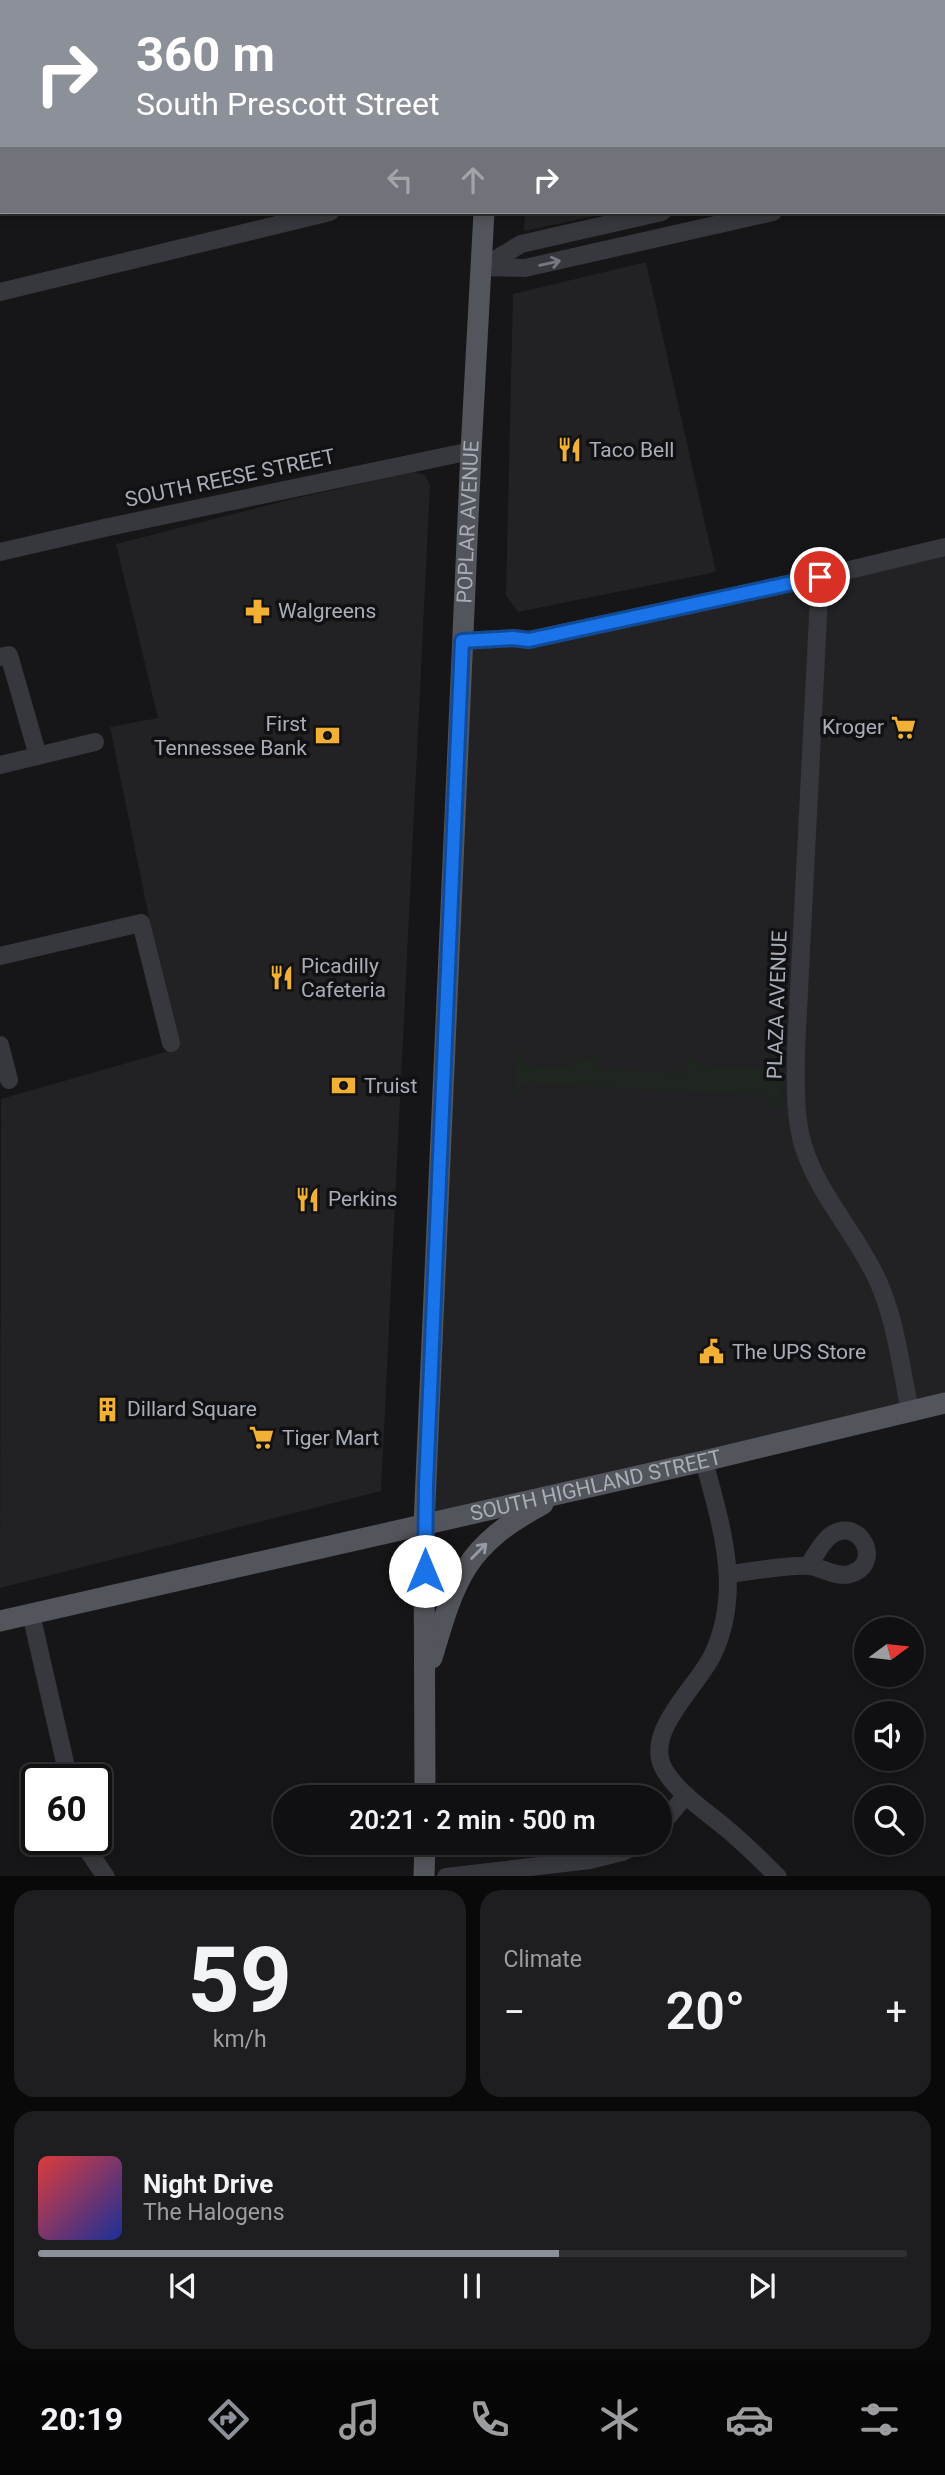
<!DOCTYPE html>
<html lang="en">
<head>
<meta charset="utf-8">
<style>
	:root { --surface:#101012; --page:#1e1e20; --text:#f1f3f6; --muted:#9c9d9f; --line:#303032; --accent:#8c9099 }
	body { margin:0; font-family:Roboto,sans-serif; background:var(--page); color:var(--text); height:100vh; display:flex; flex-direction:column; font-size:26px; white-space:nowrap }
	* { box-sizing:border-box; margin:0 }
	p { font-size:23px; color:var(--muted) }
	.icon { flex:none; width:38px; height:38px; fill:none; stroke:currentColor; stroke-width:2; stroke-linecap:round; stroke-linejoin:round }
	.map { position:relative; height:1876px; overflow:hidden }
	.panel { display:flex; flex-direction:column; gap:14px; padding:14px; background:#09090a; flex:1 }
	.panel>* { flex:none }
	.guide { position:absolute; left:0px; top:0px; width:945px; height:214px; box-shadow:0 4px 10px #0003,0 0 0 2px var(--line); background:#8c9099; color:#fff; overflow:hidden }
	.needle { width:46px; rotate:75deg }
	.fabs { position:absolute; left:854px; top:1617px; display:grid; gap:14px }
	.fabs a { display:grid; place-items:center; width:70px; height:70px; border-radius:50%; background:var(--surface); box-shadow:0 4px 10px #0003,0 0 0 2px var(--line); font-size:35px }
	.speed { position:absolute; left:21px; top:1764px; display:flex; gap:14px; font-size:35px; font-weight:700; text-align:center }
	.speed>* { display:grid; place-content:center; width:91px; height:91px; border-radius:50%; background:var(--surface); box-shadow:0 4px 10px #0003,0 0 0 2px var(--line); line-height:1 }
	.speed .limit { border:4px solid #111; border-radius:10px; background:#fff; color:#111 }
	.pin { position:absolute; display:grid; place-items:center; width:60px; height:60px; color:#fff; margin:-30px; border:4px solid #fff; border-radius:50%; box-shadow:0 2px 7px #0007 }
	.me { position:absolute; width:77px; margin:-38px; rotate:0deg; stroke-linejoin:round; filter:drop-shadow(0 0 5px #0008) }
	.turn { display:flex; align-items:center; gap:24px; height:147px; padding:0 21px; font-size:32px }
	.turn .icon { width:91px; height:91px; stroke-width:2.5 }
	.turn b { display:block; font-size:49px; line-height:60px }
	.lanes { display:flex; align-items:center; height:66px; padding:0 21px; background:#0003; justify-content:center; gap:35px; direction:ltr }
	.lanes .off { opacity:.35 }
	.big { font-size:52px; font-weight:600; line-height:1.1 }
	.panel .tile { flex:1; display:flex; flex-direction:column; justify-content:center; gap:10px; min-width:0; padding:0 24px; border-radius:21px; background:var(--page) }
	.panel .dial { align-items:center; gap:0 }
	.dial b { font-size:91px; line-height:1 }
	.song { display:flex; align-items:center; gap:21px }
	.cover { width:84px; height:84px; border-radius:10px; background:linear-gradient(135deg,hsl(0 70% 55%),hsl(230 70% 35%)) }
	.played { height:7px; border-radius:4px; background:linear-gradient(90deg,var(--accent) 60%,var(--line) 60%) }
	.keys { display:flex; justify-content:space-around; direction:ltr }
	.heat { display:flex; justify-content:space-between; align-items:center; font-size:38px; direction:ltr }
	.panel .tiles { flex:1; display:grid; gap:14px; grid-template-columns:1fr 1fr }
	.tile:last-child { grid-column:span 2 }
	.trip { position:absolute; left:273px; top:1785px; width:399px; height:70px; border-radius:35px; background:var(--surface); box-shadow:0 4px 10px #0003,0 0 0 2px var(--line); font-weight:600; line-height:70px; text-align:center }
	.tab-bar { display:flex; height:112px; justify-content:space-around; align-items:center; background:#060607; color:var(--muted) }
	.tab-bar .icon { width:49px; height:49px }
	.tab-bar .selected { color:var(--accent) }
	.tab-bar b { font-size:32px; color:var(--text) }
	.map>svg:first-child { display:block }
</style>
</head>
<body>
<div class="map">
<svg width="945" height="1877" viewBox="0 0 945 1877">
	<rect width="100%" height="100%" fill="#161618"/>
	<g fill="#222225">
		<polygon points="532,0 686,0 687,2 532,2"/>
		<polygon points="525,212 613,212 524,231"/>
		<polygon points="646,262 716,572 518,612 506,595 513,294"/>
		<polygon points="414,472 425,475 430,485 381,1491 0,1588 1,1099 176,1049 110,727 158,718 116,544 288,500"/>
		<polygon points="945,547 945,1403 424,1525 462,641 514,638"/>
	</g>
	<polygon fill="#1e261f" points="517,1051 522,1051 521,1065 569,1068 575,1057 596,1059 599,1069 685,1073 686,1061 690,1058 702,1066 775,1068 781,1073 782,1104 777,1110 768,1109 769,1096 521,1083 519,1095 514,1095"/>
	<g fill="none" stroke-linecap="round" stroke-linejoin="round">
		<g stroke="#37383d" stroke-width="18">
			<polyline points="103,2 111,0"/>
			<polyline points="0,26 2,26"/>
			<polyline points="943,148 945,147"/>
			<polyline points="943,173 945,172"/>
			<polyline points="483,267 525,268 773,212"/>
			<polyline points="483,267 521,244 662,212"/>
			<polyline points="0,292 330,212"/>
			<polyline points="0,552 104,528 471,451"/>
			<path d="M820,577L796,1050C796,1081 794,1115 803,1145C818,1195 857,1234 878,1281C896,1321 901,1368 910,1411"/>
			<polyline points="462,641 514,638 529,640 820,577 945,547"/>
			<polyline points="0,657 9,655 38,756"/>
			<polyline points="0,765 95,742"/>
			<polyline points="0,956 141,923 171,1043"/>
			<polyline points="0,1045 9,1080"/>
			<path d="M704,1461C721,1524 743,1591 713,1654C698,1687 641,1733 665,1771C680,1795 706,1811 727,1829C745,1844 761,1860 778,1877"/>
			<path d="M728,1574C750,1572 789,1564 809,1566C822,1567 836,1578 850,1574C885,1564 859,1514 830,1536C821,1543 815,1556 808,1566"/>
			<polyline points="31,1614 69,1780"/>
			<polyline points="660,1826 686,1795"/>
			<polyline points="83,1839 84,1845 106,1877"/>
			<polyline points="446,1877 590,1860 622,1852 641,1843"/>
		</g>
		<g stroke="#53555c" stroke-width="21">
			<polyline points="495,2 495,0"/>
			<path id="s1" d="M0,1621L704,1461L945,1403"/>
			<path d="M432,1658C456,1577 465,1546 543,1504"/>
			<path id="s2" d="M425,1797L424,1525L471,451L484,212"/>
			<polyline points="424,1877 425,1843"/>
		</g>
	</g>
	<defs><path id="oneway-shaft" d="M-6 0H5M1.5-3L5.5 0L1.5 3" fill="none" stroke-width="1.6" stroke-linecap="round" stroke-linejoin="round" transform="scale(1.75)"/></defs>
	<use stroke="#757881" href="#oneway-shaft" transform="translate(550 263) rotate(-13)"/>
	<use stroke="#979ba6" href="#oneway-shaft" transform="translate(479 1551) rotate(-45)"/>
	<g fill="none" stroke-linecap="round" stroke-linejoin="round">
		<defs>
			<polyline id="route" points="425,1571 426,1485 462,641 513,638 529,640 820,577"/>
		</defs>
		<use href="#route" stroke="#114b97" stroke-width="18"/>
		<use href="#route" stroke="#1a73e8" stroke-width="12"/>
	</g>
	<defs>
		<symbol id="restaurant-bare" viewBox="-9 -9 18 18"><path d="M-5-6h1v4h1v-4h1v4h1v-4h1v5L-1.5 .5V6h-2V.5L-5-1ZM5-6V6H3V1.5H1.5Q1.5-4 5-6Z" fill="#f2b134" stroke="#111113" stroke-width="2.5" paint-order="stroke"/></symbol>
		<symbol id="pharmacy-bare" viewBox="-9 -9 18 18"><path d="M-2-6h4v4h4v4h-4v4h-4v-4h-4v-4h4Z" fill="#f2b134" stroke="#111113" stroke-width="2.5" paint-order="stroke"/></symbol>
		<symbol id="supermarket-bare" viewBox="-9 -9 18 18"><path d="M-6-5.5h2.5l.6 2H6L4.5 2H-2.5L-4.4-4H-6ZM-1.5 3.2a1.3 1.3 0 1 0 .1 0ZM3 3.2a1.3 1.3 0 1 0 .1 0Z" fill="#f2b134" stroke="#111113" stroke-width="2.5" paint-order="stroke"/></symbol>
		<symbol id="bank-bare" viewBox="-9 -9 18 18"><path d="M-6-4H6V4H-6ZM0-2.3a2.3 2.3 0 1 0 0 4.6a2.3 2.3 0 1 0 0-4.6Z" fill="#f2b134" stroke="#111113" stroke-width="2.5" paint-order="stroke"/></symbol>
		<symbol id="civic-bare" viewBox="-9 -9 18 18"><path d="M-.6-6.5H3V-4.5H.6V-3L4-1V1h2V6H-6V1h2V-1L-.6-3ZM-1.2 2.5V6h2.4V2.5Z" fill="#f2b134" stroke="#111113" stroke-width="2.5" paint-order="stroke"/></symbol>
		<symbol id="building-bare" viewBox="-9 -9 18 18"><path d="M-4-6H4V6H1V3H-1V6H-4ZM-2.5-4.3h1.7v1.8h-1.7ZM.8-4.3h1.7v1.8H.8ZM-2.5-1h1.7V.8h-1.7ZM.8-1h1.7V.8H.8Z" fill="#f2b134" stroke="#111113" stroke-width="2.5" paint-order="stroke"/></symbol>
	</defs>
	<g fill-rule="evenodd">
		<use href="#restaurant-bare" x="552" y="432" width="35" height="35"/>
		<use href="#pharmacy-bare" x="240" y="594" width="35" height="35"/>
		<use href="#supermarket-bare" x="886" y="710" width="35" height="35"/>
		<use href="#bank-bare" x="310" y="718" width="35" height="35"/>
		<use href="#restaurant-bare" x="264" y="960" width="35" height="35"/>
		<use href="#bank-bare" x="326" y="1068" width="35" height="35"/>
		<use href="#restaurant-bare" x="290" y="1182" width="35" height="35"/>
		<use href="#civic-bare" x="694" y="1334" width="35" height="35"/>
		<use href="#building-bare" x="90" y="1392" width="35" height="35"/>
		<use href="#supermarket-bare" x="244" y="1420" width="35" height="35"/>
	</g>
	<g text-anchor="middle" stroke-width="7" stroke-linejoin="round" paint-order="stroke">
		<g font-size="21" fill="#a8adb8" stroke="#111113" text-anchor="start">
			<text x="589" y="457">Taco Bell</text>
			<text x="278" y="618">Walgreens</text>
			<text x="307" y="731" text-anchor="end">First<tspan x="307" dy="24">Tennessee Bank</tspan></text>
			<text x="884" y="734" text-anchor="end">Kroger</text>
			<text x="301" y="973">Picadilly<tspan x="301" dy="24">Cafeteria</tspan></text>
			<text x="364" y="1093">Truist</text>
			<text x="328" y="1206">Perkins</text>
			<text x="732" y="1359">The UPS Store</text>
			<text x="127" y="1416">Dillard Square</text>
			<text x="282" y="1445">Tiger Mart</text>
		</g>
		<g font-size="21" fill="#a8adb8" stroke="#111113">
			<text transform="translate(230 478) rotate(-12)" y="7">SOUTH REESE STREET</text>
			<text dy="7" stroke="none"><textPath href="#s2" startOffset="1276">POPLAR AVENUE</textPath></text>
			<text transform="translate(777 1005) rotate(-88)" y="7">PLAZA AVENUE</text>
			<text dy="7" stroke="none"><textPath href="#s1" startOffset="611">SOUTH HIGHLAND STREET</textPath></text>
		</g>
	</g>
</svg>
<div class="fabs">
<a><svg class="needle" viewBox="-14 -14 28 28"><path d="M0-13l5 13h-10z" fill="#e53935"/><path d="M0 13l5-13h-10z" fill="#9c9d9f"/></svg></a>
<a><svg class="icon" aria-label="sound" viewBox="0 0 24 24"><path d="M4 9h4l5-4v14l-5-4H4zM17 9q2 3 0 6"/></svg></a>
<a><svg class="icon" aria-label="search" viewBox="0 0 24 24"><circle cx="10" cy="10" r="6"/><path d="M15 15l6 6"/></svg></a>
</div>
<div class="speed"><div class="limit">60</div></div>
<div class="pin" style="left:820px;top:577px;background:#d93025"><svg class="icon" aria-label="arrive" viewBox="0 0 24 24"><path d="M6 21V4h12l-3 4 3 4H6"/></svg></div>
<svg class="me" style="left:425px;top:1571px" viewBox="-20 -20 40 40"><circle r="19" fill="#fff"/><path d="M0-13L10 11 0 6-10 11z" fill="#1a73e8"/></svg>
<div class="trip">20:21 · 2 min · 500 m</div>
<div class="guide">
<div class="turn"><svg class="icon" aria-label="right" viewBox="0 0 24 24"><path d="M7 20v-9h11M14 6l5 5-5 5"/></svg><div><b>360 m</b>South Prescott Street</div></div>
<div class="lanes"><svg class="icon off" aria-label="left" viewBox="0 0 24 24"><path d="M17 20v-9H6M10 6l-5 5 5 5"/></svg><svg class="icon off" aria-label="ahead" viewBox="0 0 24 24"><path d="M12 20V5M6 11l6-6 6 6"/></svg><svg class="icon" aria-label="right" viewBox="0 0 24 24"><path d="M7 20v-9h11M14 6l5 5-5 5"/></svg></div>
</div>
</div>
<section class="panel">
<div class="tiles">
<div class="tile dial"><b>59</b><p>km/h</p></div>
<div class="tile"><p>Climate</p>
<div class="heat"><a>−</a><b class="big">20°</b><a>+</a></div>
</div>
<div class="tile">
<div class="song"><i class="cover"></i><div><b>Night Drive</b><p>The Halogens</p></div></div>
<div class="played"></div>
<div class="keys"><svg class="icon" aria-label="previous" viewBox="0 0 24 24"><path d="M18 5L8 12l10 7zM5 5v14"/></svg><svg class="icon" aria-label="pause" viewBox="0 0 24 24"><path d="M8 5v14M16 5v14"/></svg><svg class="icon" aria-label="next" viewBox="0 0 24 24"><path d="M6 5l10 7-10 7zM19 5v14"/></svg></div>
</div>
</div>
</section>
<nav class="tab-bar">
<b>20:19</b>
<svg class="icon selected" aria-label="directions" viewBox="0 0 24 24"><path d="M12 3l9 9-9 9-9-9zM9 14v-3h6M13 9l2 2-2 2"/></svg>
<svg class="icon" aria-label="music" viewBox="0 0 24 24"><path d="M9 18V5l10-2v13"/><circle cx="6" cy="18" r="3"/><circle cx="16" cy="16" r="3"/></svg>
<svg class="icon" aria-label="phone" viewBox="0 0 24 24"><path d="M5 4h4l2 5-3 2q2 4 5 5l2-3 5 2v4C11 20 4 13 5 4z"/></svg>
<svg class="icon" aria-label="climate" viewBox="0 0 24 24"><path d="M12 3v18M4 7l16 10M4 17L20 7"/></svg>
<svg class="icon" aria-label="car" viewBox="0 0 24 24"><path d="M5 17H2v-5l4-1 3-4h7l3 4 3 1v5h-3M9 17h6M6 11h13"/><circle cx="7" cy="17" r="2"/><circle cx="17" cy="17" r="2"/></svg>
<svg class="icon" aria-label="filters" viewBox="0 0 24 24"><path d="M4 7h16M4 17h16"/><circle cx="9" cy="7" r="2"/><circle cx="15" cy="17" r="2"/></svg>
</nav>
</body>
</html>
